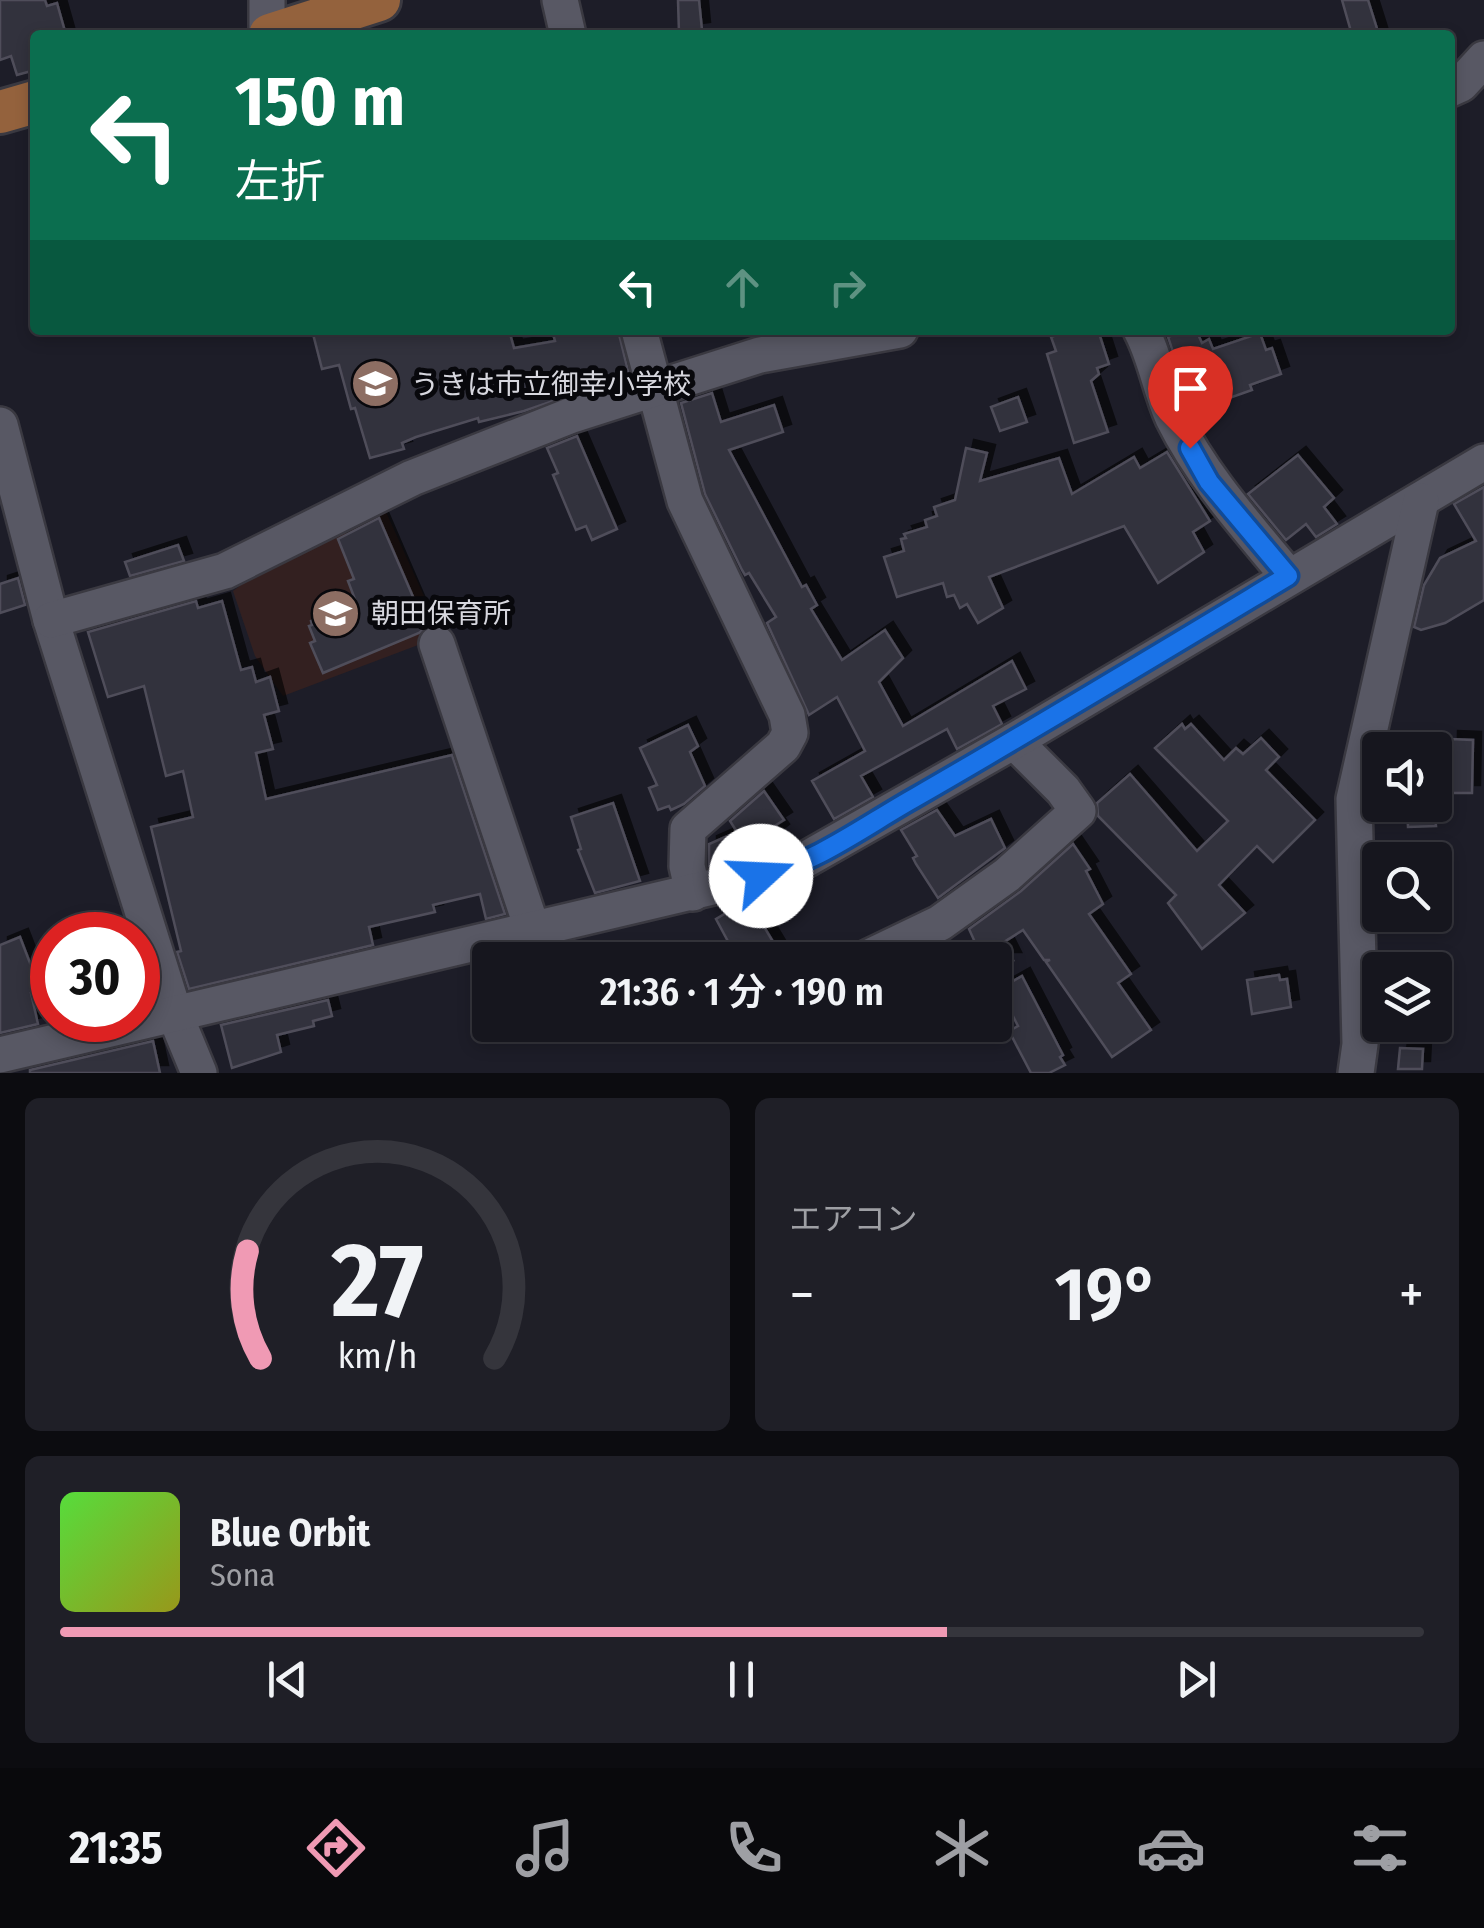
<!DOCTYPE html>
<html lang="ja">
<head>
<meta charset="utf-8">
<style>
	:root { --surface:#16161e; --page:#1f1f27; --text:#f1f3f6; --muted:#9e9fa4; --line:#35353c; --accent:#f09ab4 }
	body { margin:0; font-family:"Fira Sans Condensed","Noto Sans JP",sans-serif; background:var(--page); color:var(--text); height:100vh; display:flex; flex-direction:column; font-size:38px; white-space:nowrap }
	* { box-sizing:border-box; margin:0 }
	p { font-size:32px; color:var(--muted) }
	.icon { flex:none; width:55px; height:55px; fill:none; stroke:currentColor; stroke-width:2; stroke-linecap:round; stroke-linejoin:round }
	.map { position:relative; height:1073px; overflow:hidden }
	.panel { display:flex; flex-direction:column; gap:25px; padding:25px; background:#0c0c10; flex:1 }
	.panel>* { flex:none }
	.hud { position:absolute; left:30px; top:30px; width:1425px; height:305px; border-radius:10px; box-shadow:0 5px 15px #0003,0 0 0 2px var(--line); background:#0b6e4f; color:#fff; overflow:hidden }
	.controls { position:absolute; left:1362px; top:732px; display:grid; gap:20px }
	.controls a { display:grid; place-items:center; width:90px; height:90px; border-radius:10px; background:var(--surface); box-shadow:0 5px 15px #0003,0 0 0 2px var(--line); font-size:50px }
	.speed { position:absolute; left:30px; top:912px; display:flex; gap:20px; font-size:50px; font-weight:700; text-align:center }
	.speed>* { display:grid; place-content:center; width:130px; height:130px; border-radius:50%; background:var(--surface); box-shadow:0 5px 15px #0003,0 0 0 2px var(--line); line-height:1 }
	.speed .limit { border:15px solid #d22; background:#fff; color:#111 }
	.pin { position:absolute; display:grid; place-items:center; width:85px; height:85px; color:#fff; margin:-102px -42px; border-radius:50% 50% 50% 0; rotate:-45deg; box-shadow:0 0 10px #0007 }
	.pin .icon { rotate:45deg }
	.me { position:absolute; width:110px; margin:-55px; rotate:70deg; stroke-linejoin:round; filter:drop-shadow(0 0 8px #0008) }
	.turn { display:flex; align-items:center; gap:35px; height:210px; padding:0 40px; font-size:45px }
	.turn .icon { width:130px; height:130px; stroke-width:2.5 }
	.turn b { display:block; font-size:70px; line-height:85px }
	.lanes { display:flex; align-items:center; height:95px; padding:0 40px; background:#0003; justify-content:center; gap:50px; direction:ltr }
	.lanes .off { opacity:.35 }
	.big { font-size:75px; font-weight:600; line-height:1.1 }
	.panel .widget { flex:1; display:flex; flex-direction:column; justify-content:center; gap:15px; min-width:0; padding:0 35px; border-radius:15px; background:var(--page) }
	.panel .dial { align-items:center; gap:0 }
	.dial svg { height:260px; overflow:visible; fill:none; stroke:var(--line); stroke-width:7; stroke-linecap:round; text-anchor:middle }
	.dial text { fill:var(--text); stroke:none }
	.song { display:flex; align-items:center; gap:30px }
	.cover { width:120px; height:120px; border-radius:15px; background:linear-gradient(135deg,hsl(110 70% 55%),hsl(60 70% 35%)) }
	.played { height:10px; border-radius:5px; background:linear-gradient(90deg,var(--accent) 65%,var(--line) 65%) }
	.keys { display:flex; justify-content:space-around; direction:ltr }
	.heat { display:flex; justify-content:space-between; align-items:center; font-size:55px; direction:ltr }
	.panel .tiles { flex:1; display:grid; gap:25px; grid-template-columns:1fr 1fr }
	.widget:last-child { grid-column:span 2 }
	.trip { position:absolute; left:472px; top:942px; width:540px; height:100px; border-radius:10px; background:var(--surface); box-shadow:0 5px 15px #0003,0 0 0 2px var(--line); font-weight:600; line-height:100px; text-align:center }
	.tab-bar { display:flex; height:160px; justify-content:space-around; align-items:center; background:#09090c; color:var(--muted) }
	.tab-bar .icon { width:70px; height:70px }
	.tab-bar .on { color:var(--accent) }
	.tab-bar b { font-size:45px; color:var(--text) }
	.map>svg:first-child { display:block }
</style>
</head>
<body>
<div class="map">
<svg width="1484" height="1073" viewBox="0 0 1484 1073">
	<defs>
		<filter id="shadow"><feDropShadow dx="8" dy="-8" stdDeviation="0" flood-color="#0009"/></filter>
	</defs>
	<rect width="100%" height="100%" fill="#1d1d28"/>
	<polygon fill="#332020" points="382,503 442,636 283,696 255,656 233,591 280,555"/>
	<g fill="#33323e" stroke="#4f4e5a" stroke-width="2.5" filter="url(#shadow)">
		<polygon points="0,0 45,0 47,6 57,3 66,35 35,35 35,70 17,75 11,56 0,60"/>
		<polygon points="678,0 699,0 702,30 679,33"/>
		<polygon points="1342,0 1368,0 1379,35 1352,35"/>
		<polygon points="312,330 509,330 514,348 555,341 552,330 618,330 629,375 524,411 479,422 478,418 416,437 402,443 404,449 370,458 355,408 351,409 339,365 322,369"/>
		<polygon points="1070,330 1098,330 1109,364 1097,368 1099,374 1091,381 1108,432 1074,443 1047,354 1056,351 1051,337"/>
		<polygon points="1185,330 1196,330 1202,343 1209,339 1213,349 1260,333 1266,350 1272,348 1281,374 1250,385 1252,390 1221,401 1218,394 1190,404 1168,337"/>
		<polygon points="712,393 721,422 774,405 783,432 729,450 802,587 806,585 817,605 811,609 842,660 885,630 903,658 879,682 903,726 1012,661 1026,689 993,706 1002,724 957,749 947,729 861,776 873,797 834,819 812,781 865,751 837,697 809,715 767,623 776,617 749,573 745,575 742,570 705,494 681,403"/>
		<polygon points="1018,397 1027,422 1000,431 991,407"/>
		<polygon points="577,436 617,529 592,540 586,526 576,530 553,475 558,473 547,448"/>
		<polygon points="966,448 987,453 980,481 1059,458 1072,494 1134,457 1140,468 1167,452 1210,521 1193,532 1204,552 1158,583 1124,526 989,577 1003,608 978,623 967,604 960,608 954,595 947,597 943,583 897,597 884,557 904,551 901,539 906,538 904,534 927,527 925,520 937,516 934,507 955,500"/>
		<polygon points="1298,455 1334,498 1324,507 1337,524 1316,537 1306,524 1286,540 1248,494"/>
		<polygon points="1484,487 1484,600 1445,623 1421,630 1414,627 1424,585 1440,558 1476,541 1454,504"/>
		<polygon points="379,518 426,627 419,633 323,673 310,643 315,641 309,626 312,625 311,621 356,602 348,581 354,579 338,539"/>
		<polygon points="178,545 184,561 130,576 125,562"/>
		<polygon points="18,578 25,605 0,613 0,584"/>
		<polygon points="196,601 198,608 222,601 241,670 252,667 256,682 270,677 279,711 264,715 273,749 256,753 266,799 452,755 505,914 486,919 480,894 433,905 435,912 369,927 373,945 189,989 177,952 181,951 151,827 193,817 183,771 166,776 144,686 108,697 88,632"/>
		<polygon points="1182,724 1185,729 1191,724 1224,760 1236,748 1243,754 1261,738 1279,757 1266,770 1315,820 1273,862 1257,846 1219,885 1245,913 1202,949 1168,903 1176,895 1098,816 1097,803 1130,774 1197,851 1228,821 1155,748"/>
		<polygon points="688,725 698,746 690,752 705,786 684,804 671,810 669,806 658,810 649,788 657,785 640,748"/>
		<polygon points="1450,739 1473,740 1472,793 1449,793"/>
		<polygon points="764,791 784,820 776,825 781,832 772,839 775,844 761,854 709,866 709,844 737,832 730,821"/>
		<polygon points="613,803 640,881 595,893 578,850 581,849 571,817"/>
		<polygon points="1407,805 1434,805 1436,826 1408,827"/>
		<polygon points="937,810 955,836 991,819 1005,848 938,898 916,864 913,858 917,856 901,830"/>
		<polygon points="1073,844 1090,869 1086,871 1103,904 1089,914 1131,974 1118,983 1151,1030 1112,1057 1046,962 1050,960 1044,960 1023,930 1004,942 1013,960 983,960 969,929 1021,891"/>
		<polygon points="743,903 749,913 754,910 778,950 765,960 738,960 716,919"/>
		<polygon points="20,937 40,989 31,993 38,1024 0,1033 0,945"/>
		<polygon points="1279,975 1280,980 1287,979 1291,1007 1252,1014 1247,980"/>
		<polygon points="1022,976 1063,1055 1060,1057 1065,1065 1049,1073 1031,1073 1009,1031 1018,1026 999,989"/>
		<polygon points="328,1000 332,1016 313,1021 314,1026 277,1035 281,1052 232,1068 221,1025"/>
		<polygon points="153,1041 160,1073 30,1073 30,1070"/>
		<polygon points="1400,1048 1423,1049 1422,1069 1398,1069"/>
	</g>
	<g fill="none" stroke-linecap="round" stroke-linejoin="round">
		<defs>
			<g id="minor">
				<polyline points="560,0 568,35"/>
				<polyline points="267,35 267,0"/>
				<polyline points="1450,89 1461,84 1484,59"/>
				<polyline points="639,330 685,501 787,715 790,733 783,746 688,829 687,866 693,893"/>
				<path d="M1141,330C1156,358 1160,390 1173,418C1203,478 1246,525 1288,576"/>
				<polyline points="0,425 51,620 175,1015 199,1073"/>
				<polyline points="51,620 225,571 412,478 572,415 760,355 900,330"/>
				<polyline points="437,644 533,931"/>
				<polyline points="863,960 940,923 1007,875 1078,811 1063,790 1014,741"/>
				<polyline points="0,1055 789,869 1014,741 1484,462"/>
				<polyline points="1356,1073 1360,1044 1354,799 1421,501"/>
			</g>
			<g id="major">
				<polyline points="270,35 379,0"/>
				<polyline points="0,112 35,102"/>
			</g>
		</defs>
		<use href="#minor" stroke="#3a3941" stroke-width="40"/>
		<use href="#major" stroke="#3a3941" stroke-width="48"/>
		<use href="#minor" stroke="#585864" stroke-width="35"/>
		<use href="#major" stroke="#94623d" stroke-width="42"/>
	</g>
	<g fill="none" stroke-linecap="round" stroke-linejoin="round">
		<defs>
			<path id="route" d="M761,876C816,863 866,825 916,797C1041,725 1165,650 1288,576L1209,482L1190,448"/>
		</defs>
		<use href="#route" stroke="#114b97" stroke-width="25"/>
		<use href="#route" stroke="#1a73e8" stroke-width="18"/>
	</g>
	<defs>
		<symbol id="school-disc" viewBox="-11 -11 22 22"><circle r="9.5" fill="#8d6e63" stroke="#08080c"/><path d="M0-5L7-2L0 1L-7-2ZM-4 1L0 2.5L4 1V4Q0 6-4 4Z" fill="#fff"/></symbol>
	</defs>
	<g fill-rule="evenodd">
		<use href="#school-disc" x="348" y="356" width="55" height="55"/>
		<use href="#school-disc" x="308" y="586" width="55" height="55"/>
	</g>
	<g text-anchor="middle" stroke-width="10" stroke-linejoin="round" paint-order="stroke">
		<g font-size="28" fill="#d7d7de" stroke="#08080c" text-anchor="start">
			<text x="411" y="394">うきは市立御幸小学校</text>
			<text x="371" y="623">朝田保育所</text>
		</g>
	</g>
</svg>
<div class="controls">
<a><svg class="icon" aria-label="sound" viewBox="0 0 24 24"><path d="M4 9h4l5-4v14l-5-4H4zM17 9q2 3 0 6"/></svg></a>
<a><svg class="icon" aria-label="search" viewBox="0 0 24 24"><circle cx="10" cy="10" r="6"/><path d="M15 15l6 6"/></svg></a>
<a><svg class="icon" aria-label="layers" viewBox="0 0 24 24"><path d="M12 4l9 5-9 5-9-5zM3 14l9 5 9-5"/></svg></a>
</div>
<div class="speed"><div class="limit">30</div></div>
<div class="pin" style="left:1190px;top:448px;background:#d93025"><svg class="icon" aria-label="arrive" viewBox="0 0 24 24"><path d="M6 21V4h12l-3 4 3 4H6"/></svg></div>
<svg class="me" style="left:761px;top:876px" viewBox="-20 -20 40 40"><circle r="19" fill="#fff"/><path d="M0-13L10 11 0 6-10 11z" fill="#1a73e8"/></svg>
<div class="trip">21:36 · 1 分 · 190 m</div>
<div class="hud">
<div class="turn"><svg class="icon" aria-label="left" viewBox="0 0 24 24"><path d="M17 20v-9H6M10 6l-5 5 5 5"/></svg><div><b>150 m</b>左折</div></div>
<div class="lanes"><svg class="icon" aria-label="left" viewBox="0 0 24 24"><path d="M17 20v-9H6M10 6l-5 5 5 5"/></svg><svg class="icon off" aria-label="ahead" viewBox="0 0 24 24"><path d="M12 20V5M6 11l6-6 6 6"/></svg><svg class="icon off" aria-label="right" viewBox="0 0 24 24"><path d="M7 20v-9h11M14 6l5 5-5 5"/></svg></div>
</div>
</div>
<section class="panel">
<div class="tiles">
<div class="widget dial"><svg viewBox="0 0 100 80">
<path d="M14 69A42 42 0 1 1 86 69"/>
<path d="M14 69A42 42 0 0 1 10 36" stroke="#f09ab4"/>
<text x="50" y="56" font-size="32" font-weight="700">27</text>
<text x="50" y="72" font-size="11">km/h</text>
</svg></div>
<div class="widget"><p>エアコン</p>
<div class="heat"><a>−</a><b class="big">19°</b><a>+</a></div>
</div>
<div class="widget">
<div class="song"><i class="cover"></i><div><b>Blue Orbit</b><p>Sona</p></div></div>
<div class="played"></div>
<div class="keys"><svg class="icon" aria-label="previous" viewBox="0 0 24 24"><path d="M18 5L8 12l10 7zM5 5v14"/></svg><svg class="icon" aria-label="pause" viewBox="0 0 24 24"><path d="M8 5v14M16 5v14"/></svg><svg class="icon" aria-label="next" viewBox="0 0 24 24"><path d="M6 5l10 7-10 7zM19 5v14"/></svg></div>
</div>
</div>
</section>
<nav class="tab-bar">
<b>21:35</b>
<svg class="icon on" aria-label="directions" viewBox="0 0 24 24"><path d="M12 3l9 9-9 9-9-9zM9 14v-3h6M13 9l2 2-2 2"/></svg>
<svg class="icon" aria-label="music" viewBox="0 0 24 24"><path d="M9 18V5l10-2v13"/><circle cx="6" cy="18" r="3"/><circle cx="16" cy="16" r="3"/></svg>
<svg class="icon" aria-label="phone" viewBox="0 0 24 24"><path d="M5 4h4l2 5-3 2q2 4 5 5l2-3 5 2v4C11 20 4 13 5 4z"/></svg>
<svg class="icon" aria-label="climate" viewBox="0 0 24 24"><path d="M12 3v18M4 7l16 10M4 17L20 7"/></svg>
<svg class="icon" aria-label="car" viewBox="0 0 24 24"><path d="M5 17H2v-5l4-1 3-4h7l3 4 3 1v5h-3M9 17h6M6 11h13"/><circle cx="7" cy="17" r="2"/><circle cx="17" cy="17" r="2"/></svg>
<svg class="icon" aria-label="filters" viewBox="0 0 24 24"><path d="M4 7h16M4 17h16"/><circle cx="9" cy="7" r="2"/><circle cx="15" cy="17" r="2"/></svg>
</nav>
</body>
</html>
